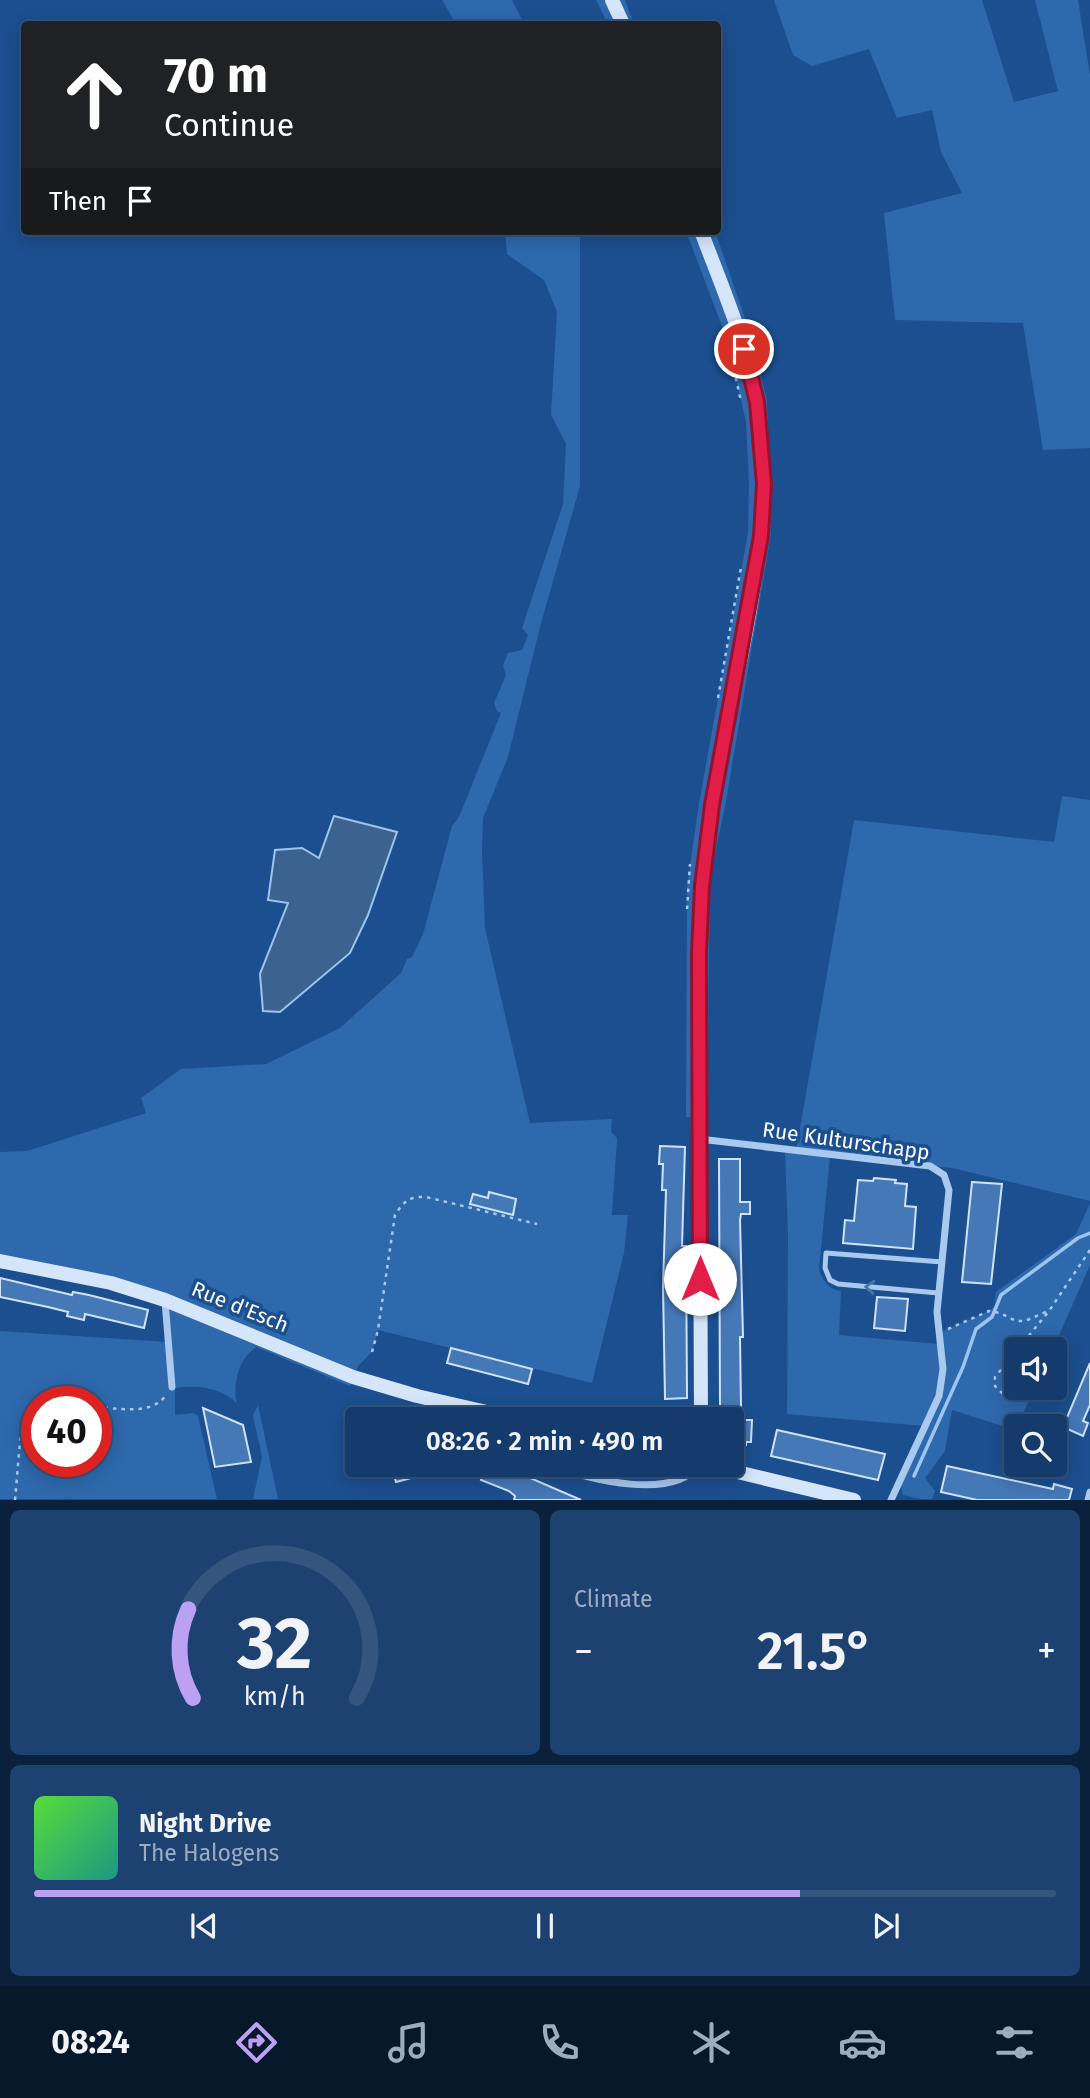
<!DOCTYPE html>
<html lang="en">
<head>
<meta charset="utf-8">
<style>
	:root { --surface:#143b6b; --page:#1d4271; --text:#f1f3f6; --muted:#9dadc1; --line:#33557e; --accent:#bca0f2 }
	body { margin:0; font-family:"Fira Sans",sans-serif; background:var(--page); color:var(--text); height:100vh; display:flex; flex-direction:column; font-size:26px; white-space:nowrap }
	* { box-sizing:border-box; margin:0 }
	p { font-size:23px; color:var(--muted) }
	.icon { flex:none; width:38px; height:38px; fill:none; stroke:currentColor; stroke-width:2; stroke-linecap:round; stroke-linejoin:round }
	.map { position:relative; height:1500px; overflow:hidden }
	.details { display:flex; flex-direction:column; gap:10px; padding:10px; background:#0b203b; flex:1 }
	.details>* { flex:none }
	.hud { position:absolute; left:21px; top:21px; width:700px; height:214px; border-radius:7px; box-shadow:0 4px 18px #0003,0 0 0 2px var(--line); background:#202124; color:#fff; overflow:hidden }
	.buttons { position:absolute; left:1004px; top:1337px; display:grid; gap:14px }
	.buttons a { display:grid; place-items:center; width:63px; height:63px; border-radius:7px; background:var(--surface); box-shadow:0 4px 18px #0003,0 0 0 2px var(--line); font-size:35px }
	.speed { position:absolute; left:21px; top:1386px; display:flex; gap:14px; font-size:35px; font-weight:700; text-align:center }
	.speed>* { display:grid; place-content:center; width:91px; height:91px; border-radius:50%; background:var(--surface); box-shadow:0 4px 18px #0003,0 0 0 2px var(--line); line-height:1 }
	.speed .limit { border:10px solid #d22; background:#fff; color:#111 }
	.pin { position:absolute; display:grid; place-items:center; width:60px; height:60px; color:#fff; margin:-30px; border:4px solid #fff; border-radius:50%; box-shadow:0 2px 7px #0007 }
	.me { position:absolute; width:77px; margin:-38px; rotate:0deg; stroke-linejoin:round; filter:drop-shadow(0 0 5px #0008) }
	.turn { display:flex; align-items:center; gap:24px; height:147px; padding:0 28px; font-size:32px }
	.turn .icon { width:91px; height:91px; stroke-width:2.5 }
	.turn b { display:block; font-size:49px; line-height:60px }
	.then { display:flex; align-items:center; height:66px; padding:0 28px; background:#0003; gap:14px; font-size:26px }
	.big { font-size:52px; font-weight:600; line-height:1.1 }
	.details .widget { flex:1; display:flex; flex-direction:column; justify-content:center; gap:10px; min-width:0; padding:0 24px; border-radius:10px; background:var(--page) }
	.details .dial { align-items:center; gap:0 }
	.dial svg { height:182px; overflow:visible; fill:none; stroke:var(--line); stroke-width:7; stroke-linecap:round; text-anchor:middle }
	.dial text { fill:var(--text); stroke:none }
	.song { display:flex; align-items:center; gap:21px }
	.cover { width:84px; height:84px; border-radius:10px; background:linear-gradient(135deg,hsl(110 70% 55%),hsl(170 70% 35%)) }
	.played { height:7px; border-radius:4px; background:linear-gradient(90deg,var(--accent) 75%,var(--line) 75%) }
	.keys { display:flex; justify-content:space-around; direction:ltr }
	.heat { display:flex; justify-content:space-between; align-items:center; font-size:38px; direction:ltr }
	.details .tiles { flex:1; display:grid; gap:10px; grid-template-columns:1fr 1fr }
	.widget:last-child { grid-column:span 2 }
	.trip { position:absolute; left:345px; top:1407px; width:399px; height:70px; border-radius:7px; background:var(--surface); box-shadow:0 4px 18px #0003,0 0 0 2px var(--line); font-weight:600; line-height:70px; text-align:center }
	.menu { display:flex; height:112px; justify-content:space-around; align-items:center; background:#08182b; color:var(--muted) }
	.menu .icon { width:49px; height:49px }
	.menu .current { color:var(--accent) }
	.menu b { font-size:32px; color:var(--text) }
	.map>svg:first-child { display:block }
</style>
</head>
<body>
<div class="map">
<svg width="1090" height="1500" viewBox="0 0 1090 1500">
	<rect width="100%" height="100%" fill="#1b4f8f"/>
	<g fill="#2e69ad" fill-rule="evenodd">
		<polygon points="442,0 512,0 524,24 456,24"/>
		<polygon points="596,0 625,0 634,24 608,24"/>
		<polygon points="774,0 982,0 1014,102 1058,91 1035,0 1078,0 1090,75 1090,448 1043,450 1023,323 895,320 884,213 962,193 941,152 932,110 897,118 869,49 812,66 793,55"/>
		<path d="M505,231H580V486L540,627L508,757L483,818L482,853L485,928L530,1123L612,1119L611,1132L617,1138L612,1215H628L624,1253L592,1383L378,1330L372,1352L358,1366L350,1386L256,1347C239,1358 232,1384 237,1403C219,1387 198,1385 175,1388V1415L194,1413L198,1416L217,1499H0V1331L168,1342L165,1300L0,1261V1152L27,1151L146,1113L141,1098L181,1069L266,1064L340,1028L401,973L407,959L412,957L423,934L452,826L459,817L501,713L497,711L494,703L506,675L503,666L508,653L522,650L528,635L522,628L563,504L566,444L551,415L557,312L544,280L507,254ZM37,1402H96V1461H37Z"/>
		<polygon points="686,231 715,231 747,324 767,400 771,534 725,807 710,877 707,1119 686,1117 687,887 699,803 748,533 749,482 746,421 725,334"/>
		<path d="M1062,796L1090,800V1201L952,1168L830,1156L819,1270C823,1281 829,1290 841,1291L839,1335L939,1344L938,1333L989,1311L995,1306L996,1292L1076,1234L1090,1203V1265L1053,1349H1017V1388H1035L1015,1430L952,1410L945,1451L925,1478L935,1491L932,1499H920L903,1495L900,1481L924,1426L787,1414L788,1237L785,1150L796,1151L854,820L1054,842Z"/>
		<polygon points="258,1405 278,1499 249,1499 253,1499 262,1457 253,1415"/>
		<polygon points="694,1405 694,1419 600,1419 603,1407"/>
	</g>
	<polygon fill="#3c6290" stroke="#9cc4f0" stroke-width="2" points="334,816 397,832 368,915 350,953 280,1012 263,1011 260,974 288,903 268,900 275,850 302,848 319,858"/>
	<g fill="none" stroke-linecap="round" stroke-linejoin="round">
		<polyline stroke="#9cc4f0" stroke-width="3.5" points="914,1476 963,1367 976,1329 992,1317 1001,1295 1078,1238 1090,1233"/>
	</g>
	<g fill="#4478b7" stroke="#cfe3fa" stroke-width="2">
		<polygon points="660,1146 685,1147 682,1246 686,1246 687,1398 665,1399 663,1287 666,1190 662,1190 663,1164 659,1164"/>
		<polygon points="719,1159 740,1159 740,1202 750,1202 750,1214 741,1214 740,1220 743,1337 740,1337 741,1408 720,1408"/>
		<polygon points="874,1178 896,1180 895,1183 907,1184 905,1206 916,1207 913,1249 843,1243 845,1220 854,1221 858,1180 873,1181"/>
		<polygon points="972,1182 1002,1184 991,1284 962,1282"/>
		<polygon points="489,1192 516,1199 513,1215 470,1204 473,1194 488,1198"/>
		<polygon points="0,1278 72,1295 73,1292 89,1295 148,1310 144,1328 85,1314 84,1320 67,1316 68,1312 48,1307 0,1297"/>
		<polygon points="877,1297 908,1299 905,1331 874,1328"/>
		<polygon points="451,1348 532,1369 528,1384 447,1363"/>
		<polygon points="1090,1363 1090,1405 1083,1421 1088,1423 1083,1436 1063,1427"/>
		<polygon points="203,1408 243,1425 251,1462 215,1467"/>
		<polygon points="732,1420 752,1420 751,1442 746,1442 746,1445 732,1444"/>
		<polygon points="777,1430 885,1454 878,1480 771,1456"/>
		<polygon points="391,1465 412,1465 415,1477 396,1482"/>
		<polygon points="465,1465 506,1465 505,1467 581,1500 514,1500 515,1496 509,1491 481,1480 484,1473"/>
		<polygon points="947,1466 1053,1489 1054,1484 1072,1489 1069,1500 977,1500 941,1492"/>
	</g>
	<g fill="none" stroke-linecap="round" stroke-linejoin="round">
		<g stroke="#a9c9ee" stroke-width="2.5" stroke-dasharray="3.5 5" stroke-linecap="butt">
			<polyline points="730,353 741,401"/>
			<polyline points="718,698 741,567"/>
			<polyline points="687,909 690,864"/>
			<polyline points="948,1329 989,1311 1000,1313 1016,1321 1025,1321 1048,1311"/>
			<polyline points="1018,1349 1049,1311 1090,1250"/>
			<polyline points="1017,1350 995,1377 995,1386 1005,1396 1014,1395 1023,1388"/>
			<path d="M372,1352L378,1330L395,1215C404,1201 410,1196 426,1197L537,1224"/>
			<path d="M96,1407C118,1408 152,1416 166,1395"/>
			<polyline points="15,1500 21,1430 27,1416 37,1409"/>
		</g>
		<polyline stroke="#a9c9ee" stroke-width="5" points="938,1293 838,1284 830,1280 825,1268 826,1253 942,1262"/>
		<g stroke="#a9c9ee" stroke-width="7">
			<polyline points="699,1139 930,1166 944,1175 949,1190 937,1312 943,1369 939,1396 891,1500"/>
			<polyline points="165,1301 172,1387"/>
			<polyline points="437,1418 448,1419"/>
			<path d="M551,1465C590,1481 675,1500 698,1465"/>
			<polyline points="1088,1500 1090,1492"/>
		</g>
		<g stroke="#d6e6fa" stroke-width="14">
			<polyline points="612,0 623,24"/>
			<polyline points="0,1261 111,1283 165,1300 353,1377 417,1396 517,1419"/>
			<path d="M701,1419L699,952C702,902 704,853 712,804C734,671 779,538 756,402C747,343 722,287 701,231"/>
			<polyline points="708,1465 854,1500"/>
		</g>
	</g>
	<defs><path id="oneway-chevron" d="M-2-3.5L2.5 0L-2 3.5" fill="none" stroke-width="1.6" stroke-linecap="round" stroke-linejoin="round" transform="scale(1.75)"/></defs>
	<use stroke="#4674ac" href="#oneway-chevron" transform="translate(870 1287) rotate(-175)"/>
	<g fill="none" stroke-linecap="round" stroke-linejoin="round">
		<defs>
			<polyline id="route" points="700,1279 699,952 702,886 712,805 761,536 764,484 761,449 757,402 744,349"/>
		</defs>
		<use href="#route" stroke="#92132f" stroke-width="18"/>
		<use href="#route" stroke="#e11d48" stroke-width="12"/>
	</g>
	<g text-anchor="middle" stroke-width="7" stroke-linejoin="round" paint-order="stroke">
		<g font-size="21" fill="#fff" stroke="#1b4f8f">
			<text transform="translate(846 1141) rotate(8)" y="7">Rue Kulturschapp</text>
			<text transform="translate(240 1307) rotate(22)" y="7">Rue d'Esch</text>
		</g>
	</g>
</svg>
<div class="buttons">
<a><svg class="icon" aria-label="sound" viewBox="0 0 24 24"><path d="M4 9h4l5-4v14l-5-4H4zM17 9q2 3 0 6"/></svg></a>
<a><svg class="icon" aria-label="search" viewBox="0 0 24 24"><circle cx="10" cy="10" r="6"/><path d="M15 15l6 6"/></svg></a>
</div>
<div class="speed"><div class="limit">40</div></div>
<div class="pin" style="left:744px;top:349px;background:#d93025"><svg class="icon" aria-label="arrive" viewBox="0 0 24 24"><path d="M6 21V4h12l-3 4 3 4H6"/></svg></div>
<svg class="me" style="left:700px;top:1279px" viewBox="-20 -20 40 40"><circle r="19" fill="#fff"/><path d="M0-13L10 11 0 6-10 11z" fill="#e11d48"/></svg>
<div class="trip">08:26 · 2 min · 490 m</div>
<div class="hud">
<div class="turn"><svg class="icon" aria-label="ahead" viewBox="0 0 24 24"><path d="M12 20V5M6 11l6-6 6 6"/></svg><div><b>70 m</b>Continue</div></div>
<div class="then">Then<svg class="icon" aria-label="arrive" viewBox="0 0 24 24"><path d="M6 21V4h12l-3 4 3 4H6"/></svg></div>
</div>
</div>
<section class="details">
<div class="tiles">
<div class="widget dial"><svg viewBox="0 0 100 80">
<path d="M14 69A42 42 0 1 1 86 69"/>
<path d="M14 69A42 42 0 0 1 12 30" stroke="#bca0f2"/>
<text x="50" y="56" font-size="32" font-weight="700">32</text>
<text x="50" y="72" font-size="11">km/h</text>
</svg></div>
<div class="widget"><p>Climate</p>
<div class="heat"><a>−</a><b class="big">21.5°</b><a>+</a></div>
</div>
<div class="widget">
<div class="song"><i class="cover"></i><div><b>Night Drive</b><p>The Halogens</p></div></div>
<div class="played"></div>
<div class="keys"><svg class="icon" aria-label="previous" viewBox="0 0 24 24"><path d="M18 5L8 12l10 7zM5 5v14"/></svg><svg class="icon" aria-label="pause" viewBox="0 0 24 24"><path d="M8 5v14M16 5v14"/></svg><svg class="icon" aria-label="next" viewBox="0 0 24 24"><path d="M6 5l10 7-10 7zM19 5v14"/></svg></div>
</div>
</div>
</section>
<nav class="menu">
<b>08:24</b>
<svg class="icon current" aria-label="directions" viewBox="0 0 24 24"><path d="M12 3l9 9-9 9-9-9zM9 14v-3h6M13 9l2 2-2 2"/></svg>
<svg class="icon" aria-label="music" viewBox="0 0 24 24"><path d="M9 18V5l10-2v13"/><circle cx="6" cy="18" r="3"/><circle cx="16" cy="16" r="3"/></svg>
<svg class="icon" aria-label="phone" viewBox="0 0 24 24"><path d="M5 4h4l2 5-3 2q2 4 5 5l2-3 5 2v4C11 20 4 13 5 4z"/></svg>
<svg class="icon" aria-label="climate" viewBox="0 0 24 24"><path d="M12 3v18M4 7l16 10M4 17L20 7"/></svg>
<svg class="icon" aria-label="car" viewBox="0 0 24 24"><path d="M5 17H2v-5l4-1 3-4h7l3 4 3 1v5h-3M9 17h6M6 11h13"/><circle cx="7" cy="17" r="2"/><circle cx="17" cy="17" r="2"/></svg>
<svg class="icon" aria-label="filters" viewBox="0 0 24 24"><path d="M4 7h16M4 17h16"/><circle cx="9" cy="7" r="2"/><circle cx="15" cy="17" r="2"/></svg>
</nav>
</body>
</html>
